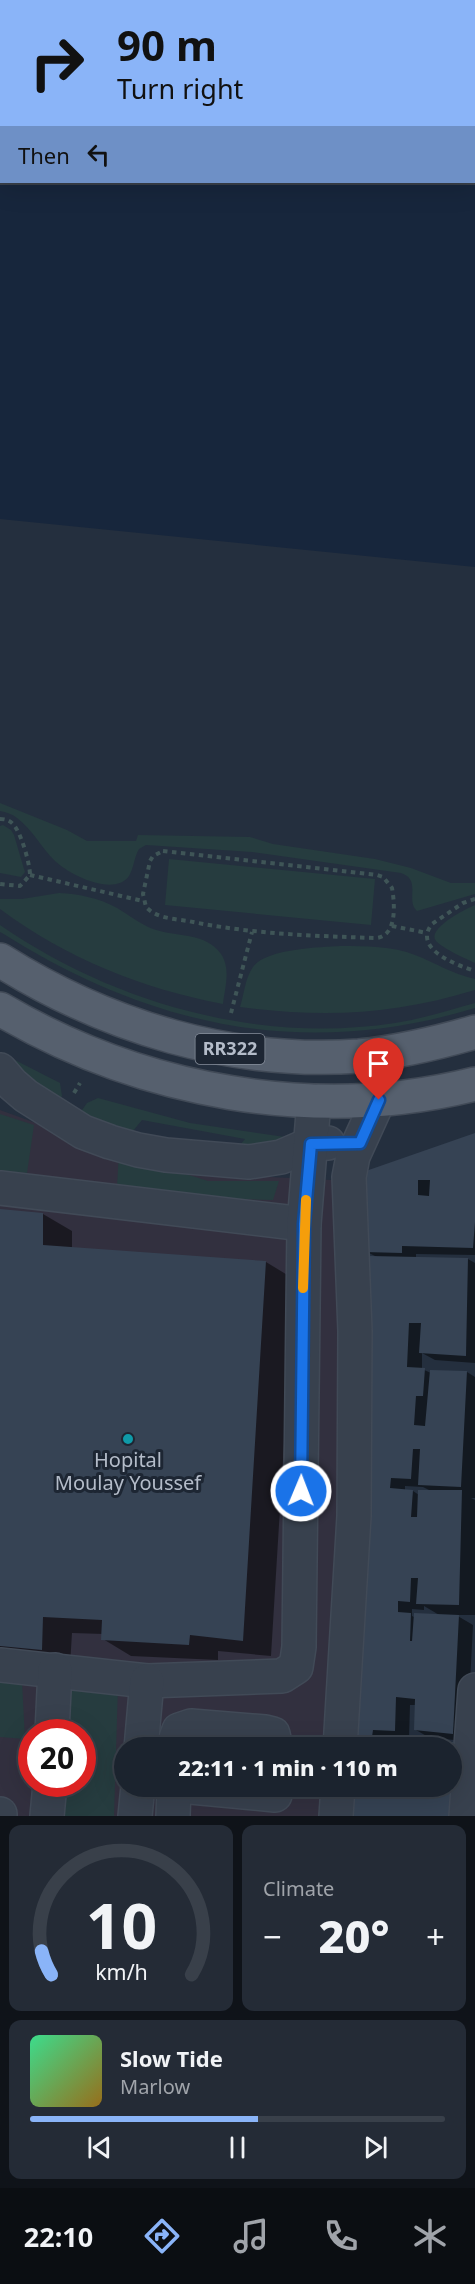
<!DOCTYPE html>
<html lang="en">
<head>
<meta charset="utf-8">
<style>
	:root { --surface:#1b232e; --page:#242b36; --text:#f1f3f6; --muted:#a0a4aa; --line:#39404a; --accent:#8ab4f8 }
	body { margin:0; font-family:"Noto Sans",sans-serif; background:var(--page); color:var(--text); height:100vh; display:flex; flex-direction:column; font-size:22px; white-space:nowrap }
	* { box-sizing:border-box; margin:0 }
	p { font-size:20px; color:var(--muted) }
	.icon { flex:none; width:33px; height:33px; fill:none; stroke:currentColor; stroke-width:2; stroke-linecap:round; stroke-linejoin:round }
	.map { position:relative; height:1816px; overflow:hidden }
	.sheet { display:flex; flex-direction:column; gap:9px; padding:9px; background:#0f1319; flex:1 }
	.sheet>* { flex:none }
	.guide { position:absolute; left:0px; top:0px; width:476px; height:183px; box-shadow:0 6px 24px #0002,0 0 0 2px var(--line); background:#8ab4f8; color:#111; overflow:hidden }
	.speed { position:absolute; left:18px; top:1719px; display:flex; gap:12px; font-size:30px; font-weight:700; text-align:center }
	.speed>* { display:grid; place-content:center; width:78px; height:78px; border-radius:50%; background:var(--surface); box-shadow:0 6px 24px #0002,0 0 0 2px var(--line); line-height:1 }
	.speed .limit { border:9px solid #d22; background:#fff; color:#111 }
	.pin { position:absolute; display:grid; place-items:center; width:51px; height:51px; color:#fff; margin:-62px -26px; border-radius:50% 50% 50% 0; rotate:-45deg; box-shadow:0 0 6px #0007 }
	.pin .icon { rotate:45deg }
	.me { position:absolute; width:66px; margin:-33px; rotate:1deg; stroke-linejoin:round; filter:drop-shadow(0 0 4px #0008) }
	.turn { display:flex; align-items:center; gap:21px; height:126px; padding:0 18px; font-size:27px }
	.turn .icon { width:78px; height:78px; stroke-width:2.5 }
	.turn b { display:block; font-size:42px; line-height:51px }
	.then { display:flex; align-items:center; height:57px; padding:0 18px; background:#0003; gap:12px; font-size:22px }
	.big { font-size:45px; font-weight:800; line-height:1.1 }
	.sheet .tile { flex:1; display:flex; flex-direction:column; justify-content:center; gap:9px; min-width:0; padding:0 21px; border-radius:12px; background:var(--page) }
	.sheet .dial { align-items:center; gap:0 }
	.dial svg { height:156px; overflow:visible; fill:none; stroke:var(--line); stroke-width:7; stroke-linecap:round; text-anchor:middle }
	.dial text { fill:var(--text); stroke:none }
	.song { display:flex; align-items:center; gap:18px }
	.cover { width:72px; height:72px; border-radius:9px; background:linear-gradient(135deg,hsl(150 70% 55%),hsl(40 70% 35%)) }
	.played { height:6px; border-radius:3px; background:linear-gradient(90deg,var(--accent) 55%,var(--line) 55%) }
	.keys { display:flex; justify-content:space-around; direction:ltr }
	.heat { display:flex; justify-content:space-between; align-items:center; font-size:33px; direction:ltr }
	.sheet .tiles { flex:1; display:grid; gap:9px; grid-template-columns:1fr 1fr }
	.tile:last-child { grid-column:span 2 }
	.trip { position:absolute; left:114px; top:1737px; width:348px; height:60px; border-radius:30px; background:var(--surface); box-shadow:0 6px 24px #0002,0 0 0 2px var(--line); font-weight:800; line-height:60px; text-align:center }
	.tabs { display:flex; height:96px; justify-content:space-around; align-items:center; background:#0b0e12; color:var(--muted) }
	.tabs .icon { width:42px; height:42px }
	.tabs .active { color:var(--accent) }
	.tabs b { font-size:27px; color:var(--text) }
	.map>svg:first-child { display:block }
</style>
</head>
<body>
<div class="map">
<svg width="475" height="1816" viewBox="0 0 475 1816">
	<rect width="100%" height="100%" fill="#242f3e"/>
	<path fill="#32303f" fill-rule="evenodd" d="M0,1110L69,1135L206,1174L332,1180L337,1263V1515L327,1747L124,1748V1786L325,1787L324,1816H0ZM32,1732H82V1784H32Z"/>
	<g fill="#263c3f">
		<path d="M0,803L67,830L87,841H136L138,835L250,837L273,844L375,859L411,868L451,883H475V894L417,911C405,900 422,880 401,873L252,852L146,845L139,849C134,857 134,868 129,876C114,897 69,875 54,860C41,847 32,829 17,818C12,814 6,812 0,811Z"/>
		<polygon points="3,825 11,830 14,835 24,869 25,872 21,877 0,873 0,826"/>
		<polygon points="169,859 375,879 371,925 165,905"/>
		<path d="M59,893C79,894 99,898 117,908C129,915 140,924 153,929C175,937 206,932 221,954C231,969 225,988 223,1004C143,989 66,958 0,909V899H22Z"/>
		<path d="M475,905V963C466,959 442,948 436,941C426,929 465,909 475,905Z"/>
		<path d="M0,925C113,1003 258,1044 395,1023C422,1019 449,1010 475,1003V1008C304,1060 151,1027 2,933L0,932Z"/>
		<path d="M341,946C365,946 393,946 415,955C436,963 452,974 475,979V990C393,1015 324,1018 240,1007C244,995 245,978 253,967C265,949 320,947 341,946Z"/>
		<polygon points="11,1058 60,1083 62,1096 60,1101 33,1083"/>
		<polygon points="98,1098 190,1123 285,1137 275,1145 236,1150 245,1139 142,1120 128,1137 80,1113 87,1103"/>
		<polygon points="0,1114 34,1125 27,1173 0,1171"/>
		<polygon points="119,1153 208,1181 279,1181 273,1200 134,1196 117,1186"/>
		<polygon points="0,1679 22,1681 25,1739 0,1737"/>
		<polygon points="67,1682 118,1686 114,1816 57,1816 60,1784 82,1784 82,1732 64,1732"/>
	</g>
	<path fill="#17263c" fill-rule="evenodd" d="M0,0H475V567L0,519ZM2,2H474V182H2Z"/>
	<g fill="#0007" fill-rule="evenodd">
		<path d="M475,1134V1255L416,1254V1258L468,1259L475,1263V1363L435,1360L422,1353V1369L431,1373L467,1372L475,1377V1498H471L475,1500V1615H456L473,1625L467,1741L430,1738L416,1730L417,1705H410L409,1738H397L410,1745L453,1743L473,1755L465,1816H355L421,1786H452V1748H358L377,1257L365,1251V1173ZM405,1486L423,1487L431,1491L419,1495L413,1491H405ZM424,1606L441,1616L416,1618L412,1616V1609L424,1610Z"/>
		<polygon points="0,1210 43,1214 72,1231 72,1249 266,1262 294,1279 271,1656 218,1651 218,1660 131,1656 103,1639 103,1634 72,1633 70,1666 0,1658"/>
	</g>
	<g fill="#364354" fill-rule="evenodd">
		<path d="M475,1133V1222L473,1248L402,1246V1253L364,1252L363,1172ZM418,1180H430L429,1196L418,1195Z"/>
		<polygon points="0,1209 43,1213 43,1245 266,1261 243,1641 190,1635 189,1645 101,1640 102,1620 43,1617 42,1650 0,1646"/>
		<polygon points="370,1256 468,1258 466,1356 419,1353 421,1323 409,1323 407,1367 425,1368 423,1396 416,1396 414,1425 425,1426 430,1370 467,1371 461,1487 418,1485 420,1449 413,1449 411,1479 391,1478 390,1488 413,1490 411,1517 417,1517 418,1490 462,1490 459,1605 416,1604 418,1578 411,1578 410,1602 398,1601 398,1612 411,1613 410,1641 412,1641 414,1613 459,1615 453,1734 414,1730 415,1699 396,1697 395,1731 373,1730 372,1737 402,1739 402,1748 356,1748"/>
		<polygon points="408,1740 453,1742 453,1748 408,1748"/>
		<polygon points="354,1786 420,1786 435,1789 435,1786 452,1786 450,1816 353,1816"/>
	</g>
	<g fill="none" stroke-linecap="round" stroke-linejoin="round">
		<defs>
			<g id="minor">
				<polyline points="0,1070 12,1084 26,1096 83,1132 110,1142 138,1150 166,1155 249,1162 281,1157 311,1144 328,1143"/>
				<polyline points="0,1188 304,1224"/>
				<polyline points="0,1665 147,1681 282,1676 296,1667 299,1647 304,1224 314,1101"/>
				<polyline points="52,1732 55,1670"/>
				<polyline points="141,1748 147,1681"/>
				<polyline points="175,1748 176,1738 179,1730 191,1726 265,1732 273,1734 276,1748"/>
				<polyline points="340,1748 354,1516 355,1331 349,1177 353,1156 379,1099"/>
				<polyline points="180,1786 275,1795"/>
				<polyline points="0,1814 0,1816"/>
				<polyline points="47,1816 50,1784"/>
				<polyline points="135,1816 138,1786"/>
				<polyline points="173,1816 174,1786"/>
				<polyline points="336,1816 338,1786"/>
				<polyline points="466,1816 475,1690"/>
			</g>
			<g id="major">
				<path d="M0,960C107,1027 232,1065 359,1056C399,1052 437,1043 475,1032"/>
				<path d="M0,1009C141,1092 315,1124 475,1084"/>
			</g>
		</defs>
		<use href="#minor" stroke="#414a57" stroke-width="36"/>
		<use href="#major" stroke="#414a57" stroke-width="36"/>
		<g stroke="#3f5557" stroke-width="4" stroke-dasharray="4.5 4.5" stroke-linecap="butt">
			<path d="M0,819C5,819 9,820 13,824C21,832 30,864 30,875L20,886L0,884"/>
			<path d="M163,851L377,875L383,877L392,888C395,905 397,936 376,938C313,936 251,934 188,921C174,919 156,918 146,907L143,894L150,861L153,856Z"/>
			<polyline points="30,875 143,901"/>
			<path d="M475,899L463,903L432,924C412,949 457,965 475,971"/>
			<polyline points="392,926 427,933"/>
			<polyline points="231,1013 252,932"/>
			<polyline points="74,1093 80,1083"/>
		</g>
		<use href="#minor" stroke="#38414e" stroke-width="33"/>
		<use href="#major" stroke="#56606e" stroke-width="33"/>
	</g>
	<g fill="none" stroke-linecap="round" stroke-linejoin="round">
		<defs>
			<polyline id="route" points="301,1491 304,1224 311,1144 360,1143 379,1100"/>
		</defs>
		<use href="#route" stroke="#114b97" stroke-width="15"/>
		<use href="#route" stroke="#1a73e8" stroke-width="10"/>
		<polyline stroke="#f59e0b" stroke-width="10" points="303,1288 306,1200"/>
	</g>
	<circle fill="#0f9aa8" stroke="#1d2633" stroke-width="2" cx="128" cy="1439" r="6"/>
	<g text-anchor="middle" stroke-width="6" stroke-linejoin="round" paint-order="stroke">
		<rect fill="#1d2633" stroke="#878f9c" stroke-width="1.5" x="195.5" y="1034" width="69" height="30" rx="4.5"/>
		<g font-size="18" font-weight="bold" fill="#b4bcc9">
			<text x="230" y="1055">RR322</text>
		</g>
		<g font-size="20" fill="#b4bcc9" stroke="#1d2633">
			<text x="128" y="1467">Hopital<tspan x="128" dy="23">Moulay Youssef</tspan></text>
		</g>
	</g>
</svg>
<div class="speed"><div class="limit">20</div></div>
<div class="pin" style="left:379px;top:1100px;background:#d93025"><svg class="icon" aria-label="arrive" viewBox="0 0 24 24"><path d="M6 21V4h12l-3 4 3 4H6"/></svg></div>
<svg class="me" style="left:301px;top:1491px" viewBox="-20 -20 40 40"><circle r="17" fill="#1a73e8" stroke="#fff" stroke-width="3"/><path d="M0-11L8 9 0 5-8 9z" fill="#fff"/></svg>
<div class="trip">22:11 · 1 min · 110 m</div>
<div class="guide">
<div class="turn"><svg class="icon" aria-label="right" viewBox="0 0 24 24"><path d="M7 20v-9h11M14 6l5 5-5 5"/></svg><div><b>90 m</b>Turn right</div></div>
<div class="then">Then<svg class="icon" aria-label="left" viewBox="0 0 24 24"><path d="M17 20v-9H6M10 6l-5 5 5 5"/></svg></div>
</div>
</div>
<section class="sheet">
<div class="tiles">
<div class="tile dial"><svg viewBox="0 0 100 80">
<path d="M14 69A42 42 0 1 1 86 69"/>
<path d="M14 69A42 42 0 0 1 9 57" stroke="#8ab4f8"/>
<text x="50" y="56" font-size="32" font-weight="700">10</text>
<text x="50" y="72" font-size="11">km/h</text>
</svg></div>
<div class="tile"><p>Climate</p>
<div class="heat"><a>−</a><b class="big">20°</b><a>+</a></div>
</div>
<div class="tile">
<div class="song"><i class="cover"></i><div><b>Slow Tide</b><p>Marlow</p></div></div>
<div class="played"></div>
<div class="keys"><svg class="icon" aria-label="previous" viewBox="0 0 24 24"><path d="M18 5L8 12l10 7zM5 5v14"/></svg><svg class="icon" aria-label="pause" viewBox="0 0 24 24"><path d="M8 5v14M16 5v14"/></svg><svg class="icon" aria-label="next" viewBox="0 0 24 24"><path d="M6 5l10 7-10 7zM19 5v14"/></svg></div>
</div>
</div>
</section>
<nav class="tabs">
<b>22:10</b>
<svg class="icon active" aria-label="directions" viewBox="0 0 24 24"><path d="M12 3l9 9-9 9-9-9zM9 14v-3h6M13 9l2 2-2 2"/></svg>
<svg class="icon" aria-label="music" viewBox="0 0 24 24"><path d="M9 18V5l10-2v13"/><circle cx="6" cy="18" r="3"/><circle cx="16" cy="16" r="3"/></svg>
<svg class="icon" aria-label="phone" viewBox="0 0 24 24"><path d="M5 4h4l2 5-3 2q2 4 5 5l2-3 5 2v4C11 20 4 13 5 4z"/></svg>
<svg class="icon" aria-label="climate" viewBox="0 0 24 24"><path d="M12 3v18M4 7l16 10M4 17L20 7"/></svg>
</nav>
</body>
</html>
